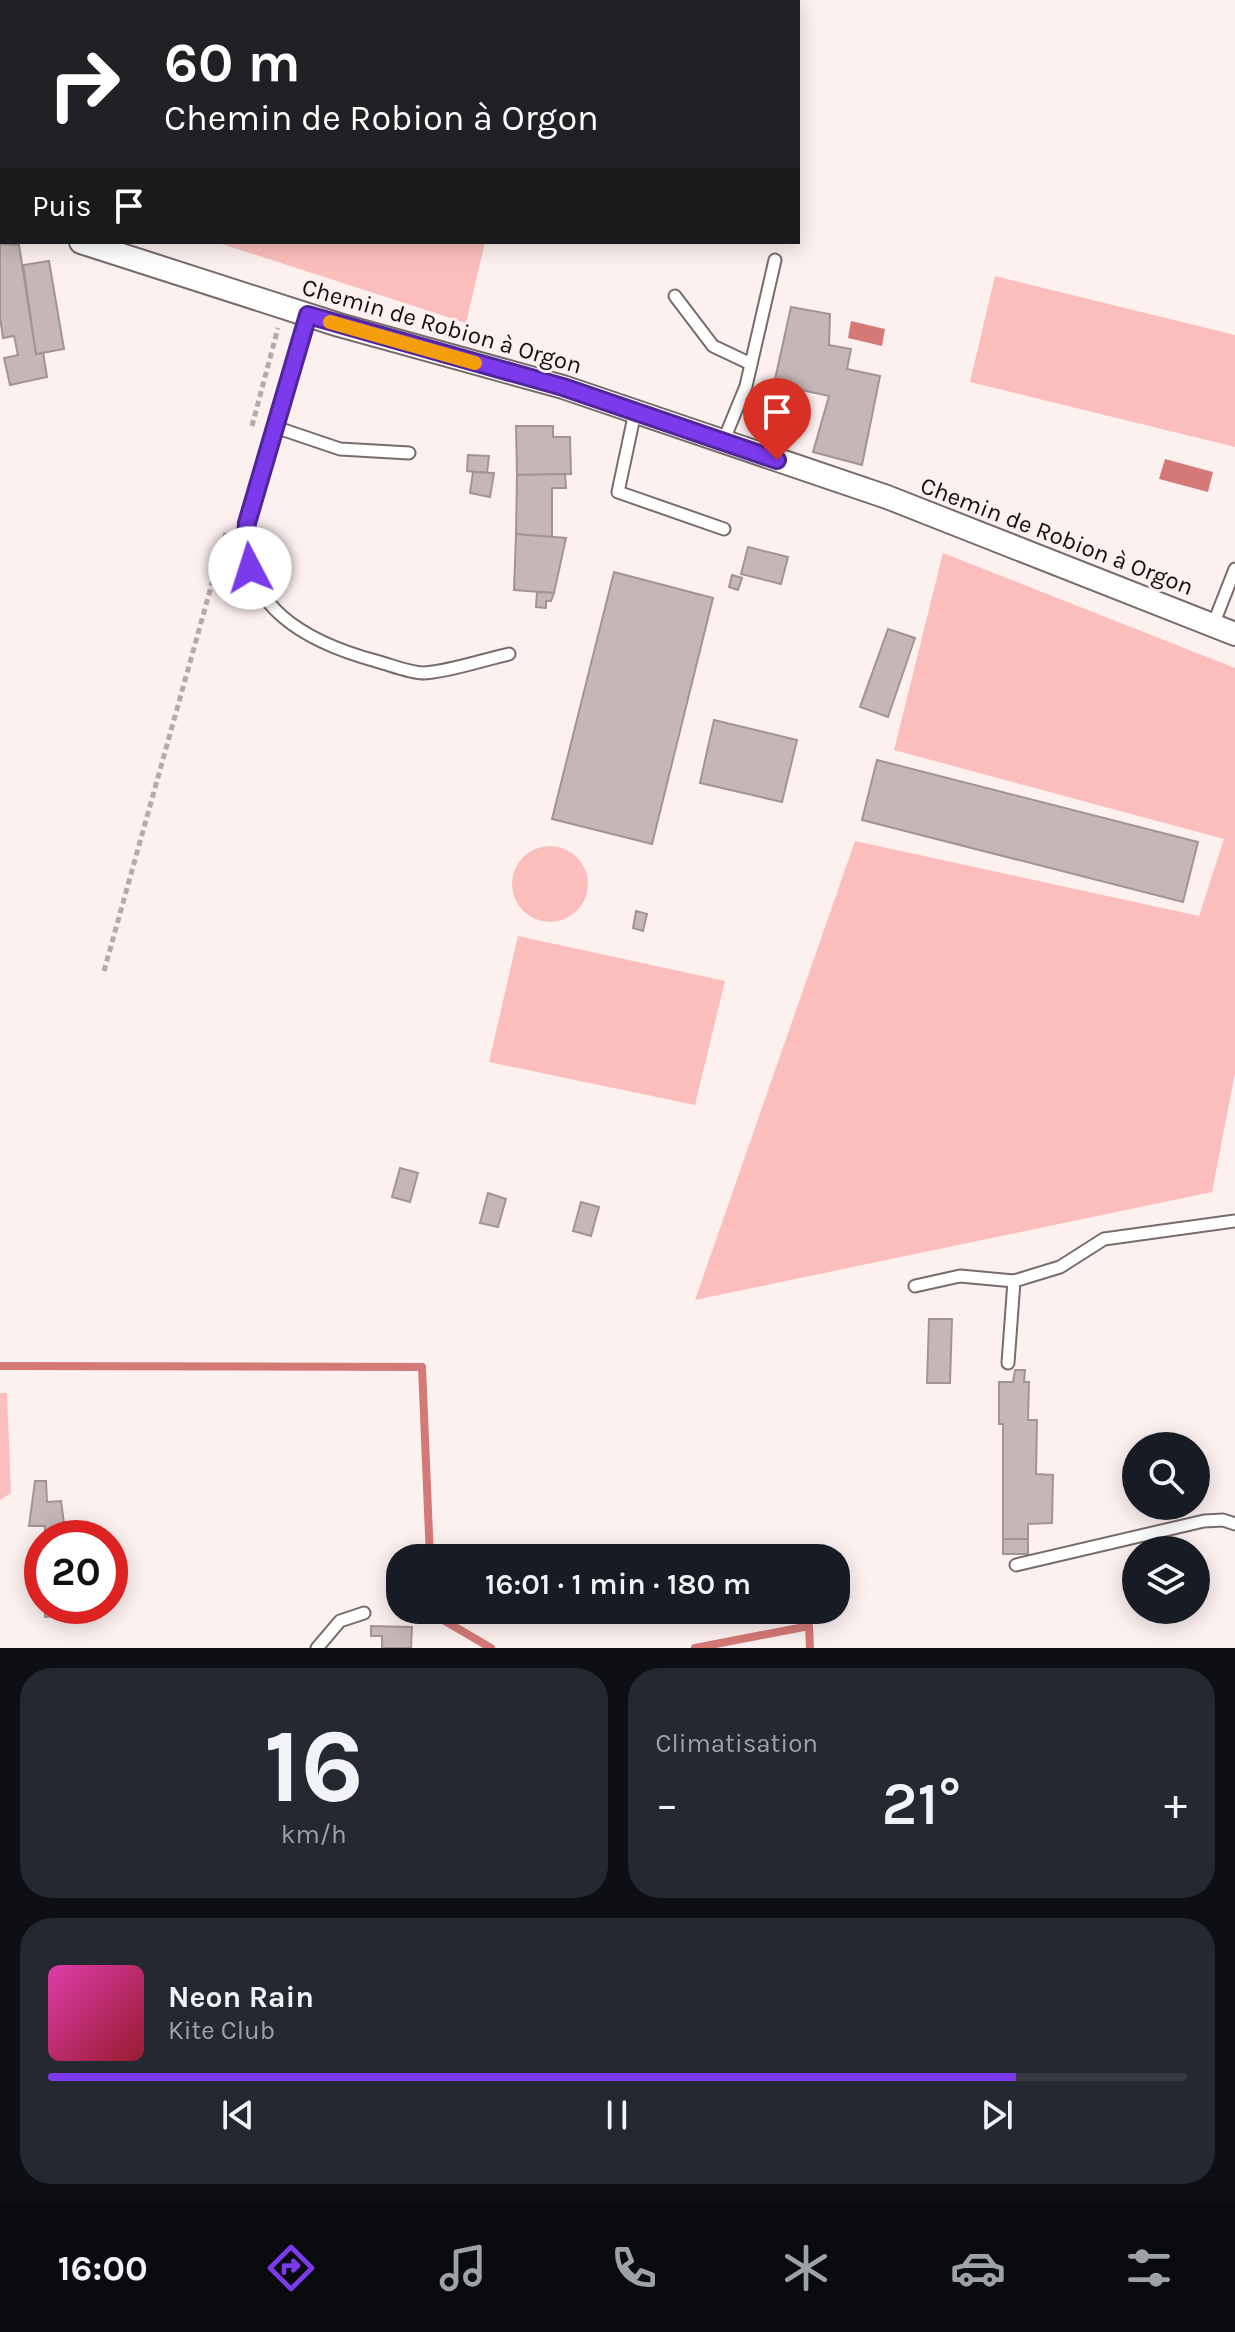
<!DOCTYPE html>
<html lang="fr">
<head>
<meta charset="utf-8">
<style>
	:root { --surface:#171b24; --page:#242831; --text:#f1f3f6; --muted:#9ea1a6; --line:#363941; --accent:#7c3aed }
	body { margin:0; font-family:Karla,sans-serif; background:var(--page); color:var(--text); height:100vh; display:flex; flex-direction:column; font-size:30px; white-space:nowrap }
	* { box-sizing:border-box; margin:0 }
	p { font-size:26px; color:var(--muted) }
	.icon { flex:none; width:44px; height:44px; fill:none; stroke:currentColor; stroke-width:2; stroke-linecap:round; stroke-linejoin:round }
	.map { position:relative; height:1648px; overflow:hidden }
	.details { display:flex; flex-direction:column; gap:20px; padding:20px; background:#0d0f14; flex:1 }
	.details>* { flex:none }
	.hud { position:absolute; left:0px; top:0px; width:800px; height:244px; box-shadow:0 4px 20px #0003; background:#202124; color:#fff; overflow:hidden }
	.buttons { position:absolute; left:1122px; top:1432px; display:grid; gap:16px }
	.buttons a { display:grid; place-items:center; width:88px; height:88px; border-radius:50%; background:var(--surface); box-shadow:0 4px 20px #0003; font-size:40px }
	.speed { position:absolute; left:24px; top:1520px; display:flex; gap:16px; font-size:40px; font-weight:700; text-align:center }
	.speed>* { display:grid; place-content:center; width:104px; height:104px; border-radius:50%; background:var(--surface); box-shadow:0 4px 20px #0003; line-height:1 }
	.speed .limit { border:12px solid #d22; background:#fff; color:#111 }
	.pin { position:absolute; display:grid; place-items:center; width:68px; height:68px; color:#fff; margin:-82px -34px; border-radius:50% 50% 50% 0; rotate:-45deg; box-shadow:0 0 8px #0007 }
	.pin .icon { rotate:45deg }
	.me { position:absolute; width:88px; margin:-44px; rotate:355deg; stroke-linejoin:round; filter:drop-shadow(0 0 6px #0008) }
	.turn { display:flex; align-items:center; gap:28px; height:168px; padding:0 32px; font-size:36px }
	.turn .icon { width:104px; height:104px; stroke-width:2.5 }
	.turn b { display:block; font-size:56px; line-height:68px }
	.then { display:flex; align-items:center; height:76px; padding:0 32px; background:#0003; gap:16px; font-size:30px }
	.big { font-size:60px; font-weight:600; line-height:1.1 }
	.details .tile { flex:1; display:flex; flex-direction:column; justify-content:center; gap:12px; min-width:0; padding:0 28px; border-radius:32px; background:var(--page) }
	.details .dial { align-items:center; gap:0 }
	.dial b { font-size:104px; line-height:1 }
	.song { display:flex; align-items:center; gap:24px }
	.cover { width:96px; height:96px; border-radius:12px; background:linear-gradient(135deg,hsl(320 70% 55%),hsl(350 70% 35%)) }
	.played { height:8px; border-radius:4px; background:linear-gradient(90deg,var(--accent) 85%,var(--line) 85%) }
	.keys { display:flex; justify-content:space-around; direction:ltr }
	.heat { display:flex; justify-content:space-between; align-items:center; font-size:44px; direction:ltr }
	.details .tiles { flex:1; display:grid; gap:20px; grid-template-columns:1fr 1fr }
	.tile:last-child { grid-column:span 2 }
	.trip { position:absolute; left:386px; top:1544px; width:464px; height:80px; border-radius:32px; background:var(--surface); box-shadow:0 4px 20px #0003; font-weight:600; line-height:80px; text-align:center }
	.tabs { display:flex; height:128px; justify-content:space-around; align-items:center; background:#090b0e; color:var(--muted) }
	.tabs .icon { width:56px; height:56px }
	.tabs .current { color:var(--accent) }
	.tabs b { font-size:36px; color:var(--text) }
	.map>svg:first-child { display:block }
</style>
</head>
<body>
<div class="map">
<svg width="1235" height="1648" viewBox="0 0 1235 1648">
	<rect width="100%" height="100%" fill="#fdf1f0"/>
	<g fill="#fcbebc">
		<polygon points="0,0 219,0 2,2 2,185"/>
		<polygon points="265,0 543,0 264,2"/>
		<polygon points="216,242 485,242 466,323"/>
		<polygon points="995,276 1235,335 1235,447 970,382"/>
		<polygon points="943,553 1235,668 1235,1073 1212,1192 695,1300 855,841 1199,916 1224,839 894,750"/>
		<circle cx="550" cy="884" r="38"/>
		<polygon points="518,936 725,981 695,1105 489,1062"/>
		<polygon points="0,1393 7,1393 11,1493 0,1500"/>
	</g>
	<g fill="#d47978">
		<polygon points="851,321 885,329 882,346 848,338"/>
		<polygon points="1165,459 1213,472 1208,492 1159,479"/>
	</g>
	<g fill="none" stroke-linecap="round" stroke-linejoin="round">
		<g stroke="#d47978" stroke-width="8">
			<polyline points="0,1366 422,1367 430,1558"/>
			<polyline points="433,1610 433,1614 491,1648"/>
			<polyline points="695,1648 809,1626 810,1648"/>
		</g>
	</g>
	<g fill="#c5b7b6" stroke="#a19493" stroke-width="2">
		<polygon points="0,244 19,245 36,354 43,352 47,377 10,385 4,358 18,355 14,336 3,338 0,317"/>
		<polygon points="49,261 64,349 36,354 23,265"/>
		<polygon points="791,307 830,314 829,345 851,349 847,369 880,376 862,465 813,452 829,396 774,384"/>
		<polygon points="516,426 553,426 553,437 570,437 571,474 517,475"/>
		<polygon points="468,455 489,456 487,473 467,471"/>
		<polygon points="473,472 494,473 490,497 470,493"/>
		<polygon points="565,474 566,488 552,488 552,538 516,534 517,475"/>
		<polygon points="516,534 566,538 554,593 514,590"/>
		<polygon points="748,547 788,557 781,584 741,574"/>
		<polygon points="614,572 713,598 652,844 552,819"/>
		<polygon points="732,575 742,578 738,590 729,587"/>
		<polygon points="537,592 554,593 551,601 546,601 546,608 536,607"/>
		<polygon points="888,629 915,638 888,717 860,707"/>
		<polygon points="714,720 797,740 782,802 700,783"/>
		<polygon points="877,760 1198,842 1183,902 862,820"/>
		<polygon points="636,911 647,914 643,931 633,928"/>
		<polygon points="400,1168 418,1173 410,1202 392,1197"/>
		<polygon points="488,1193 506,1199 498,1227 480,1223"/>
		<polygon points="581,1202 599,1207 591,1236 573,1231"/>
		<polygon points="929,1319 952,1319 950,1383 927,1383"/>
		<polygon points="1015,1370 1025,1370 1024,1382 1029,1382 1028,1420 1037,1420 1036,1474 1053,1475 1052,1523 1028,1524 1028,1539 1003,1539 1003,1424 999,1424 999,1382 1013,1382"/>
		<polygon points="35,1481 46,1481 47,1502 61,1501 66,1538 45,1538 45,1526 29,1526"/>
		<rect x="1003" y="1539" width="25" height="15"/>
		<polygon points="45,1606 67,1606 67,1616 45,1617"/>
		<polygon points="371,1626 412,1627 411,1648 382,1648 382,1636 371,1636"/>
	</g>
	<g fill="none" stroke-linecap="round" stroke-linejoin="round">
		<defs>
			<g id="lane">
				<polyline points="675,296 713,346 751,364"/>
				<path d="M308,315L247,523C238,606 306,642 376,661C391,665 410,673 424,673C452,671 482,660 509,654"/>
				<polyline points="635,412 618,492 724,529"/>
				<polyline points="275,427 340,449 409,453"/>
				<polyline points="723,442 746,386 775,260"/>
				<polyline points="1213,625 1235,569"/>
				<polyline points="915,1286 960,1276 1014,1281"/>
				<polyline points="1008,1363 1014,1281 1060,1267 1104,1239 1235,1221"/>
				<polyline points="1016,1565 1204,1521 1223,1520 1235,1524"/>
				<polyline points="317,1648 340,1621 364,1613"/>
			</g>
			<g id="street">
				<polyline points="0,216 2,217"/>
				<polyline points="81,242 339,325 563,387 887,497 1235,634"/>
			</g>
		</defs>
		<use href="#lane" stroke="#786c6b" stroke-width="15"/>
		<use href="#street" stroke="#786c6b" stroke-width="26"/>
		<g stroke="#b4aaa9" stroke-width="5" stroke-dasharray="6 4" stroke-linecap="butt">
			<polyline points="252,426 278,328"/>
			<polyline points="104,971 226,533"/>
		</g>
		<use href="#lane" stroke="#fff" stroke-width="11"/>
		<use href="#street" stroke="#fff" stroke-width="22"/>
	</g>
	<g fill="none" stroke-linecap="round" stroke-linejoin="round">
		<defs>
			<polyline id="route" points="250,568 245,548 247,523 308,315 563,387 777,460"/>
		</defs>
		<use href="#route" stroke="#51269a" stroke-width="20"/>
		<use href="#route" stroke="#7c3aed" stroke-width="14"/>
		<polyline stroke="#f59e0b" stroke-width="14" points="330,322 475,363"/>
	</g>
	<g text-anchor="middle" stroke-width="6" stroke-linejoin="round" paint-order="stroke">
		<g font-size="24" fill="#130f0e" stroke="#fdf1f0">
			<text transform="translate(442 326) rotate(16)" y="8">Chemin de Robion à Orgon</text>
			<text transform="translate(1057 536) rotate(21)" y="8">Chemin de Robion à Orgon</text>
		</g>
	</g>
</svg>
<div class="buttons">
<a><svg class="icon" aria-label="search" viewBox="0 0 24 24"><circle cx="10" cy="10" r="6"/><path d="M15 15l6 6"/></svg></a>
<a><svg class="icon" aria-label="layers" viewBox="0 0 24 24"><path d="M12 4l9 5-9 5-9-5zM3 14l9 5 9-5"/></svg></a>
</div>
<div class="speed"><div class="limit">20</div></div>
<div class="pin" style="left:777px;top:460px;background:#d93025"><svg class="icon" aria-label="arrive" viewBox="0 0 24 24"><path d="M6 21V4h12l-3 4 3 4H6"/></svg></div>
<svg class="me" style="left:250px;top:568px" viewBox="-20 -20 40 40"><circle r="19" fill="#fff"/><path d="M0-13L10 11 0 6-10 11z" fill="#7c3aed"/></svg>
<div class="trip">16:01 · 1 min · 180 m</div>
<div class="hud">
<div class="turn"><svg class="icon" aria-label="right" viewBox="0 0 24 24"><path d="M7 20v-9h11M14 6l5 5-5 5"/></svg><div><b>60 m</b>Chemin de Robion à Orgon</div></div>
<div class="then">Puis<svg class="icon" aria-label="arrive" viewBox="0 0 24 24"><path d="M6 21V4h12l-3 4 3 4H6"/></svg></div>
</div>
</div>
<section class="details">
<div class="tiles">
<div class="tile dial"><b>16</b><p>km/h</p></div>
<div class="tile"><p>Climatisation</p>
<div class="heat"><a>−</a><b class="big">21°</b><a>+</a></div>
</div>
<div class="tile">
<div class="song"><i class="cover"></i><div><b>Neon Rain</b><p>Kite Club</p></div></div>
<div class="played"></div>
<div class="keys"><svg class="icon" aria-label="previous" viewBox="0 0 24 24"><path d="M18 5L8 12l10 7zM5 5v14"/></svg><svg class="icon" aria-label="pause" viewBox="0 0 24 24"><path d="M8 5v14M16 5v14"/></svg><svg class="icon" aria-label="next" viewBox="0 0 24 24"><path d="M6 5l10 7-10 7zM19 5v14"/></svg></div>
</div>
</div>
</section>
<nav class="tabs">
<b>16:00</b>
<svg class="icon current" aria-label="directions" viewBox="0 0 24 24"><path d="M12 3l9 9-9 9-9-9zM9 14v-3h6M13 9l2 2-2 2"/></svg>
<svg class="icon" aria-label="music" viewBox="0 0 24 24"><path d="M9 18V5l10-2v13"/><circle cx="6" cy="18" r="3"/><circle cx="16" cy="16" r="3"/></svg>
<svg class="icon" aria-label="phone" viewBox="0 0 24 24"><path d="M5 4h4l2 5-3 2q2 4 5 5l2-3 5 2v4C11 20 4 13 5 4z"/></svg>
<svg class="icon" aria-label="climate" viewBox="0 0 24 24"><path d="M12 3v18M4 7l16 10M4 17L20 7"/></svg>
<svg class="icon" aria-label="car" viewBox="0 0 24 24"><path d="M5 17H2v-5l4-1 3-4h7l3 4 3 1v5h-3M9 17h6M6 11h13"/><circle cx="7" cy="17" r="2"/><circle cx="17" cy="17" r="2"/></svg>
<svg class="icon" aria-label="filters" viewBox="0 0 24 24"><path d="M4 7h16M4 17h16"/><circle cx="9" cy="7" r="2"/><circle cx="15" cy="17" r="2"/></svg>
</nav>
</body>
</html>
